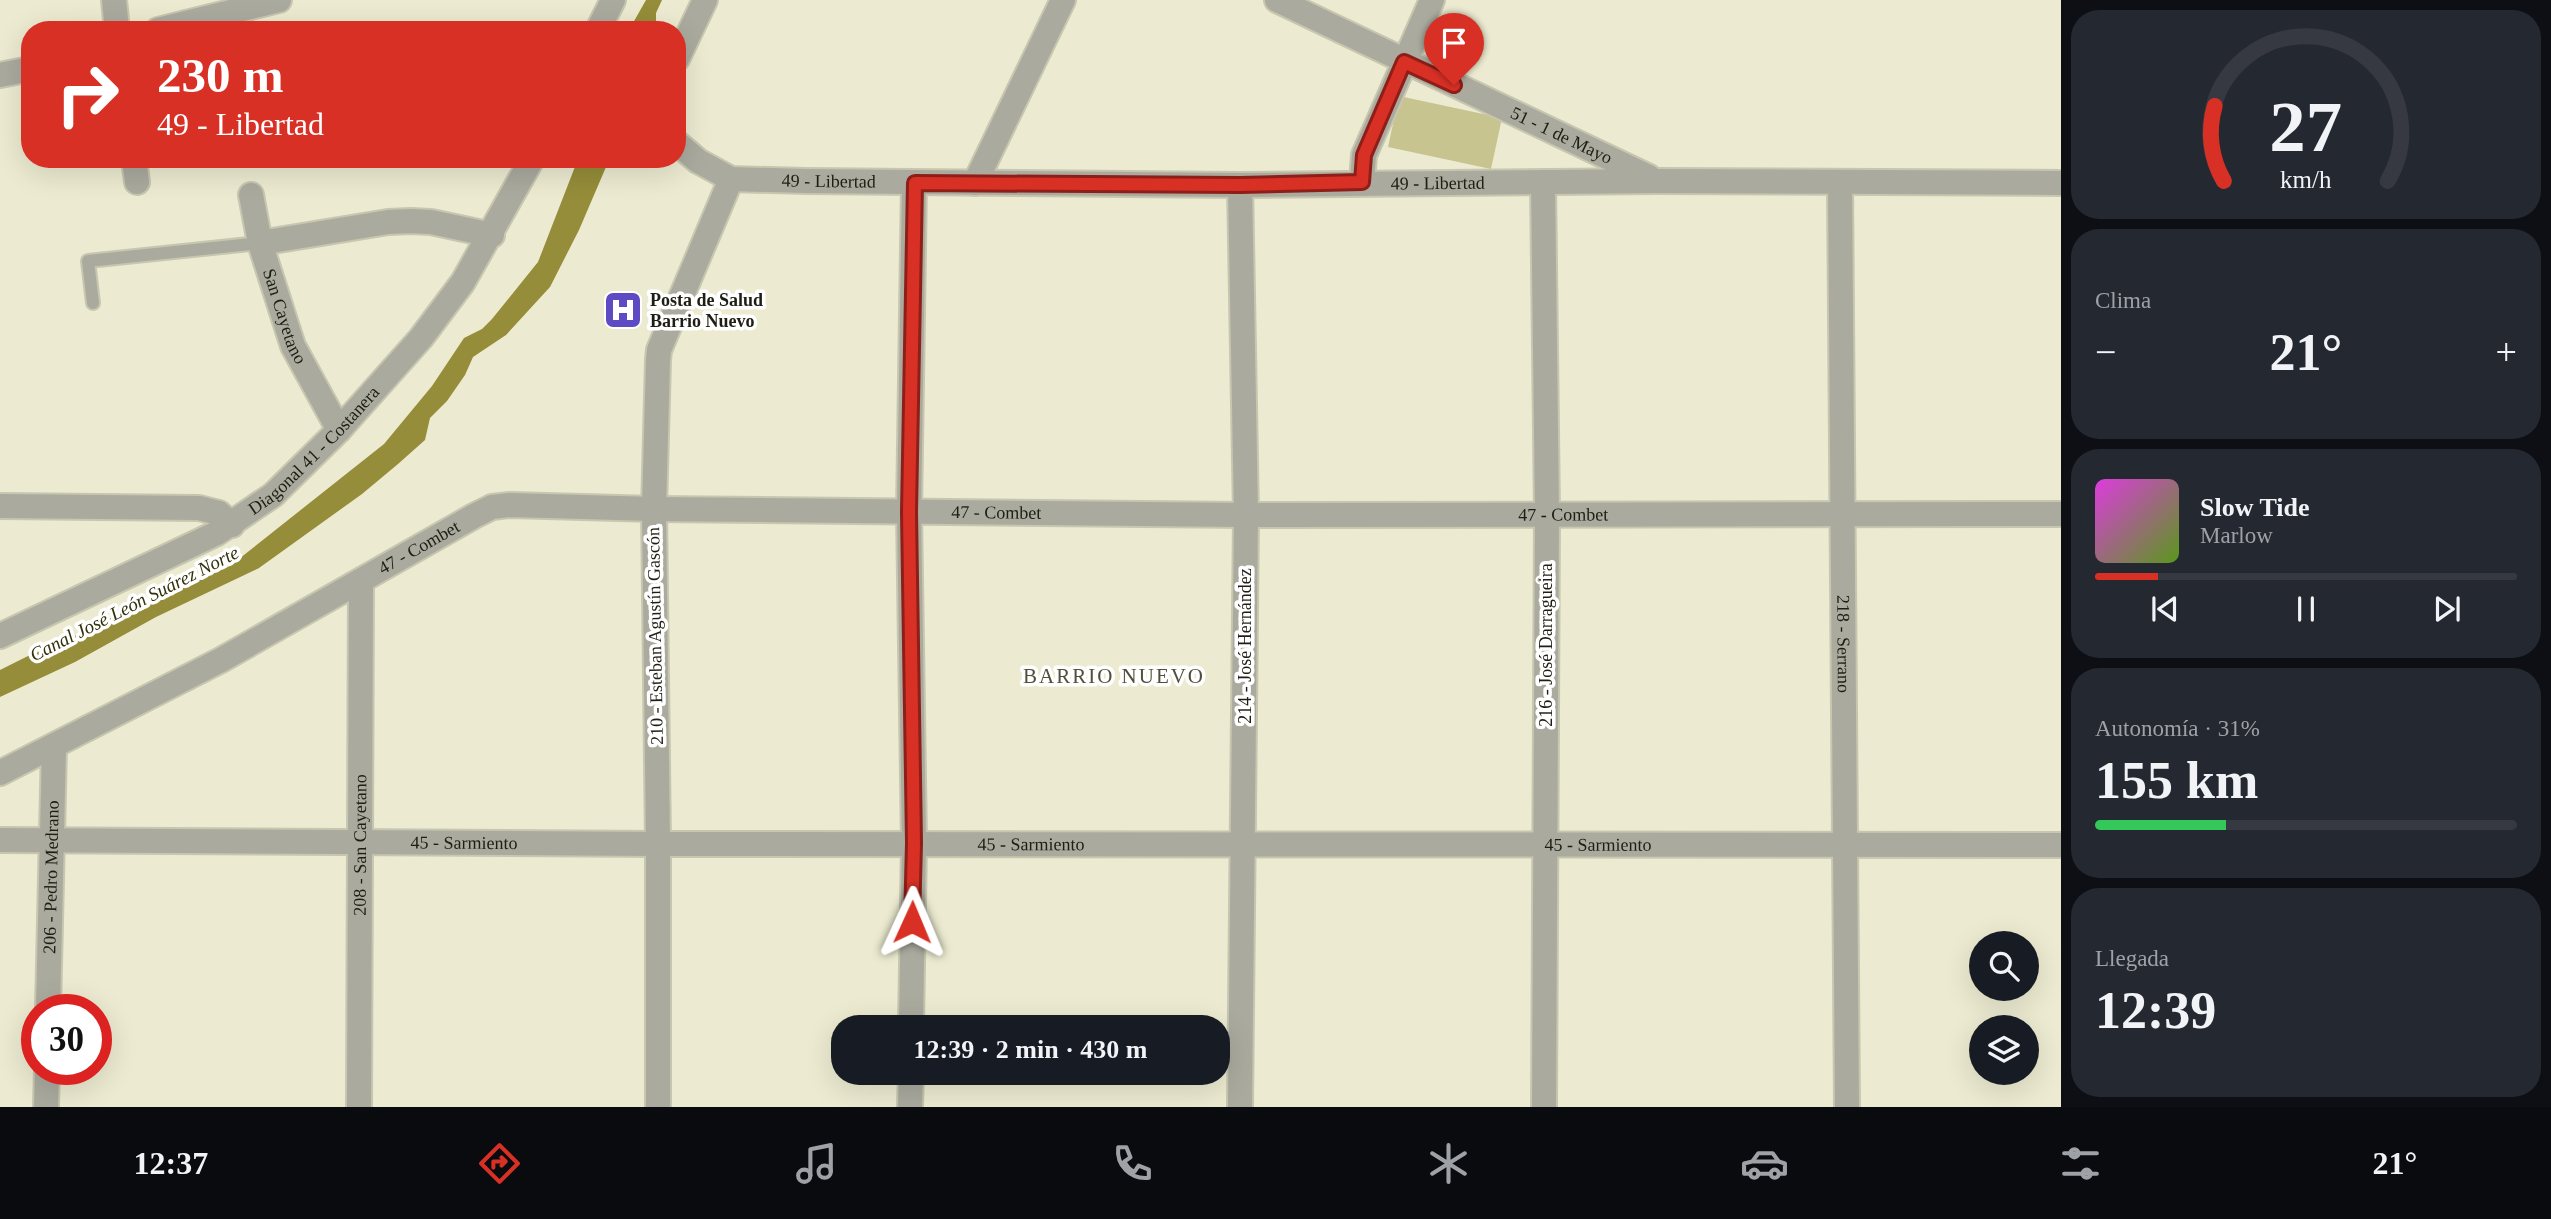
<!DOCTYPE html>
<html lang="es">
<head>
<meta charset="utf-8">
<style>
	:root { --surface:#171b24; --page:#242831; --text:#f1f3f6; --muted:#9ea1a6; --line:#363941; --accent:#d93025 }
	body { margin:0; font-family:"Times New Roman",serif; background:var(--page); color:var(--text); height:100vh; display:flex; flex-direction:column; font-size:26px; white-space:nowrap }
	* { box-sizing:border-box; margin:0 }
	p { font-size:23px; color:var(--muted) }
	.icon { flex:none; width:38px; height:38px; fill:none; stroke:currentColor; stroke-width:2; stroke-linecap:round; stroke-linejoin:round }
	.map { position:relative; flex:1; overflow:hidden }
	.side { display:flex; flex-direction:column; gap:10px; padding:10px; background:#0d0f14; width:490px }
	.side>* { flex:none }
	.hud { position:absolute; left:21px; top:21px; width:665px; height:147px; border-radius:28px; box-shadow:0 7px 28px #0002; background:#d93025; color:#fff; overflow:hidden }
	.tools { position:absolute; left:1969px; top:931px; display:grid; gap:14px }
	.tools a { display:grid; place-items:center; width:70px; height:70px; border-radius:50%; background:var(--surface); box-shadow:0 7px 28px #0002; font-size:35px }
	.speed { position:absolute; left:21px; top:994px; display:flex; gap:14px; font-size:35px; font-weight:700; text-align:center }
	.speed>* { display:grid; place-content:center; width:91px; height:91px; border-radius:50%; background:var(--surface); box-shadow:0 7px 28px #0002; line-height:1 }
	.speed .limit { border:10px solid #d22; background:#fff; color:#111 }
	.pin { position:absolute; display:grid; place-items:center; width:60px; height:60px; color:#fff; margin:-72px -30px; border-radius:50% 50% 50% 0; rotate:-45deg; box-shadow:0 0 7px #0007 }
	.pin .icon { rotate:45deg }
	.me { position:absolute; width:77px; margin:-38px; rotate:1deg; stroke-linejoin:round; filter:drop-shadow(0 0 5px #0008) }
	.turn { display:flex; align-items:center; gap:24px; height:147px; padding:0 21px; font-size:32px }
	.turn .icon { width:91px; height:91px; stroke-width:2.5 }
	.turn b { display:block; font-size:49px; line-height:60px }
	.big { font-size:52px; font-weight:700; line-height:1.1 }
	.side .widget { flex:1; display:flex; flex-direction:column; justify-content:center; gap:10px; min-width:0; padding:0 24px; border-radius:28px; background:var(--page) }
	.side .dial { align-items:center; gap:0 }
	.dial svg { height:182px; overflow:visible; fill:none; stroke:var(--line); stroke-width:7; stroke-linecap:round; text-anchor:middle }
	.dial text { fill:var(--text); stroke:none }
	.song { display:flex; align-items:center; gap:21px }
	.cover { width:84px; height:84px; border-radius:10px; background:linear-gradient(135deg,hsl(300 70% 55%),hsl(90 70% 35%)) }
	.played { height:7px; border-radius:4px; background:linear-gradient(90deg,var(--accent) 15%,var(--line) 15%) }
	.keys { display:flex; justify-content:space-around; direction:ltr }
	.heat { display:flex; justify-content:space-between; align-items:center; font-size:38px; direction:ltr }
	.charge { height:10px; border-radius:5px; background:linear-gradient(90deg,#34c759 31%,var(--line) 0) }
	.trip { position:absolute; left:831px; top:1015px; width:399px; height:70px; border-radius:28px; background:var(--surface); box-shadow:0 7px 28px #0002; font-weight:700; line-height:70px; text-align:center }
	.menu { display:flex; height:112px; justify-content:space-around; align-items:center; background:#090b0e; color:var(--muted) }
	.menu .icon { width:49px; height:49px }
	.menu .current { color:var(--accent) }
	.menu b { font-size:32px; color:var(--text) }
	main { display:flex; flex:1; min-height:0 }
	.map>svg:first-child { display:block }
</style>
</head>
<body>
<main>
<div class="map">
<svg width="2061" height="1107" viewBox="0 0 2061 1107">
	<rect width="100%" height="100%" fill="#ecebd1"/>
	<polygon fill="#c8c490" points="1399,96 1502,118 1491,169 1388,147"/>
	<g fill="#958d39">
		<polygon points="646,0 662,0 656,13 656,30 629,30"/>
		<polygon points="578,159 606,159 606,167 579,230 550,287 506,335 473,357 465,375 447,401 430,418 425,440 398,464 362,494 259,568 156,617 75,662 0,697 0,670 32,654 59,646 95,623 124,614 230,566 384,444 432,386 464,338 482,329 492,319 538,262"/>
	</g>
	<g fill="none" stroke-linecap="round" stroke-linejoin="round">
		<defs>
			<polyline id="lane" points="93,303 88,261 260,243"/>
			<g id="street">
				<polyline points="114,0 117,30"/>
				<path id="s1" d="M1277,0L1649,177"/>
				<polyline points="158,30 279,0"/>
				<polyline points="598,30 613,0"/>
				<polyline points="677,59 705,0"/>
				<polyline points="0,75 30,69"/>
				<path id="s2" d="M677,143L698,161L731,179L806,181L1240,185L1656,181L2061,183"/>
				<polyline points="134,159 137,182"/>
				<polyline points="1362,182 1364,155 1432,0"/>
				<polyline points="1543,182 1547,514 1544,1107"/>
				<path id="s3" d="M1840,182L1847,1107"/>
				<polyline points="975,183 1063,0"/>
				<polyline points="1240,185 1246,515 1240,1107"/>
				<path id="s4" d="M251,195L260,243L293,346L339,430"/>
				<polyline points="260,243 388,222 411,221 431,222 492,235"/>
				<polyline points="0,506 199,508 219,513 232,525"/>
				<path id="s5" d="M0,636L217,533L273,495L339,430L421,338L463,282L532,159"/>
				<path id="s6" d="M0,773L221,660L474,516L492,507L510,505L654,509L1246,515L2061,514"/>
				<path id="s7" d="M0,840L658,844L2061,845"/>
				<path id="s8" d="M48,1010L54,746"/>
				<polyline points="911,1027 914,843 909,512 914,183"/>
				<polyline points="46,1107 47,1069"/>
				<path id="s9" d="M359,1107L361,582"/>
				<polyline points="658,1107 658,844 654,509 658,360 659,350 731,179"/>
				<polyline points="910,1107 911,1073"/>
			</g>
		</defs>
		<use href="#lane" stroke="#c7c6af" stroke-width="16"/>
		<use href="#street" stroke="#c7c6af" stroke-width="28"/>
		<use href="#lane" stroke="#abaa9f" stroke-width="12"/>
		<use href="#street" stroke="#abaa9f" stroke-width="24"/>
	</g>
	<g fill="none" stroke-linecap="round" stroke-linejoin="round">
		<defs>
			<polyline id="route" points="912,922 914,843 909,512 915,183 1240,185 1362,182 1364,155 1404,62 1454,85"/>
		</defs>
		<use href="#route" stroke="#8d1f18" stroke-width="18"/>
		<use href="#route" stroke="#d93025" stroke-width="12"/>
	</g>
	<defs>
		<symbol id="hospital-square" viewBox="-11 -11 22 22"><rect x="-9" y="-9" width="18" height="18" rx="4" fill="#5e4ac2" stroke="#fff"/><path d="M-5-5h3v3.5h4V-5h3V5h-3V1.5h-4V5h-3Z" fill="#fff"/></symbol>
	</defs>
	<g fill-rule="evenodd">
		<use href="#hospital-square" x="601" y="288" width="44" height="44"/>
	</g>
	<g text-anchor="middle" stroke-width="7" stroke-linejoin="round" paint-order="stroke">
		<g font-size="18" fill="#1e1e14" stroke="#fff">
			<text dy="6" stroke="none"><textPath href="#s1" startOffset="315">51 - 1 de Mayo</textPath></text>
			<text dy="6" stroke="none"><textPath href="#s2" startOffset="163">49 - Libertad</textPath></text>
			<text dy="6" stroke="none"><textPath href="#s2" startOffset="772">49 - Libertad</textPath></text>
			<text dy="6" stroke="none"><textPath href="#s4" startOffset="126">San Cayetano</textPath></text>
			<text dy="6" stroke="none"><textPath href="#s5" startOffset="368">Diagonal 41 - Costanera</textPath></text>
			<text dy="6" stroke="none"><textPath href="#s6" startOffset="1064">47 - Combet</textPath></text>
			<text dy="6" stroke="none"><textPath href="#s6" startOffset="1631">47 - Combet</textPath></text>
			<text dy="6" stroke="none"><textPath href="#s6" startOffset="476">47 - Combet</textPath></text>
			<text transform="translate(655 636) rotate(-91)" y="6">210 - Esteban Agustín Gascón</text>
			<text transform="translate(1546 645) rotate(-90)" y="6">216 - José Darragueira</text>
			<text dy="6" stroke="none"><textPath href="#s3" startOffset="462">218 - Serrano</textPath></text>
			<text transform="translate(1245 646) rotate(-90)" y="6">214 - José Hernández</text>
			<text dy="6" stroke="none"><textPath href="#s7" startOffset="1031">45 - Sarmiento</textPath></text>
			<text dy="6" stroke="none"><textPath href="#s7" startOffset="464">45 - Sarmiento</textPath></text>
			<text dy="6" stroke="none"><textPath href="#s7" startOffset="1598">45 - Sarmiento</textPath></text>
			<text dy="6" stroke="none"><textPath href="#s9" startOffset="262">208 - San Cayetano</textPath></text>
			<text dy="6" stroke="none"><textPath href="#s8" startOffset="133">206 - Pedro Medrano</textPath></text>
		</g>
		<g font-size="18" font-weight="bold" fill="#1e1e14" stroke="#fff" text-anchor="start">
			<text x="650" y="306">Posta de Salud<tspan x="650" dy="21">Barrio Nuevo</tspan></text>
		</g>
		<g font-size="19" font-style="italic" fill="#33300b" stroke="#fff">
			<text transform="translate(134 603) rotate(-27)" y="7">Canal José León Suárez Norte</text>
		</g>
		<g font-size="21" letter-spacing="2" fill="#504f39" stroke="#fff">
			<text x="1114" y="683">BARRIO NUEVO</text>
		</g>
	</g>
</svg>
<div class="tools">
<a><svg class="icon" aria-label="search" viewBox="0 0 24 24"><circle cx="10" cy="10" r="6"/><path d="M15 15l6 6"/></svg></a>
<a><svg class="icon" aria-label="layers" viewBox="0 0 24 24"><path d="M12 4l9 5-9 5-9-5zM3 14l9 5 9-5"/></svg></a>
</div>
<div class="speed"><div class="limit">30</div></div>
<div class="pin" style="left:1454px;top:85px;background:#d93025"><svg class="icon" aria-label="arrive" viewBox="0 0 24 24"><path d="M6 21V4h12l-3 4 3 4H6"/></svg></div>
<svg class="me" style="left:912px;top:922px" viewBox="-20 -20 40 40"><path d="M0-17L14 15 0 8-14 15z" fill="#d93025" stroke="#fff" stroke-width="4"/></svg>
<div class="trip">12:39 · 2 min · 430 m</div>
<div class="hud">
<div class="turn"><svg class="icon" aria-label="right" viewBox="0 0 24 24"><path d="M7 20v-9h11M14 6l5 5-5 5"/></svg><div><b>230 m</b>49 - Libertad</div></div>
</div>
</div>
<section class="side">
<div class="widget dial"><svg viewBox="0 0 100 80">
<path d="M14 69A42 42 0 1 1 86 69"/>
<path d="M14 69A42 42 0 0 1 10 36" stroke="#d93025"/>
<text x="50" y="56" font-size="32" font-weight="700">27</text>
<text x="50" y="72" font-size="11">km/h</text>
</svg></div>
<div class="widget"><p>Clima</p>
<div class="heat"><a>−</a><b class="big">21°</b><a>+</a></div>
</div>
<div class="widget">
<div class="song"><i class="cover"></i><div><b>Slow Tide</b><p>Marlow</p></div></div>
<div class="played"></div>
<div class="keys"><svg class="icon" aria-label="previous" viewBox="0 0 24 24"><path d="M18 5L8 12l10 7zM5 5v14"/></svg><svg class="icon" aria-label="pause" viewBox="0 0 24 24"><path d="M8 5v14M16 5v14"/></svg><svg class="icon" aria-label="next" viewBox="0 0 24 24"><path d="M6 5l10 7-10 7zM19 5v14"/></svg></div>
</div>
<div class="widget"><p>Autonomía · 31%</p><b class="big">155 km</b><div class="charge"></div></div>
<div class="widget"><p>Llegada</p><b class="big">12:39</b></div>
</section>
</main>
<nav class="menu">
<b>12:37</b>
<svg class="icon current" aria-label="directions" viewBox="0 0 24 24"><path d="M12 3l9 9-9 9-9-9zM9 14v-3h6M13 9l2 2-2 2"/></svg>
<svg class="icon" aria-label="music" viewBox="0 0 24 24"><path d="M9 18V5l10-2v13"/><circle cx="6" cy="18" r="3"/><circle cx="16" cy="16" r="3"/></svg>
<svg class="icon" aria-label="phone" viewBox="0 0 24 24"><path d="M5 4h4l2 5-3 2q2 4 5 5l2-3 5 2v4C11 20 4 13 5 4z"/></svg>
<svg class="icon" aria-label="climate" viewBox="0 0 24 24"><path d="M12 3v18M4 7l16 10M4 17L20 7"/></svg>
<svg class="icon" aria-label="car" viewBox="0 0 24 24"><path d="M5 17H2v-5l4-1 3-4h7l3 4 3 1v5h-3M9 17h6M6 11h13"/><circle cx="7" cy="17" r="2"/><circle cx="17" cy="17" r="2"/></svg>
<svg class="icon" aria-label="filters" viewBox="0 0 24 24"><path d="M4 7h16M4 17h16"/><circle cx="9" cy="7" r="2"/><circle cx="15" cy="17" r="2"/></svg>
<b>21°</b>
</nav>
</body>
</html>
